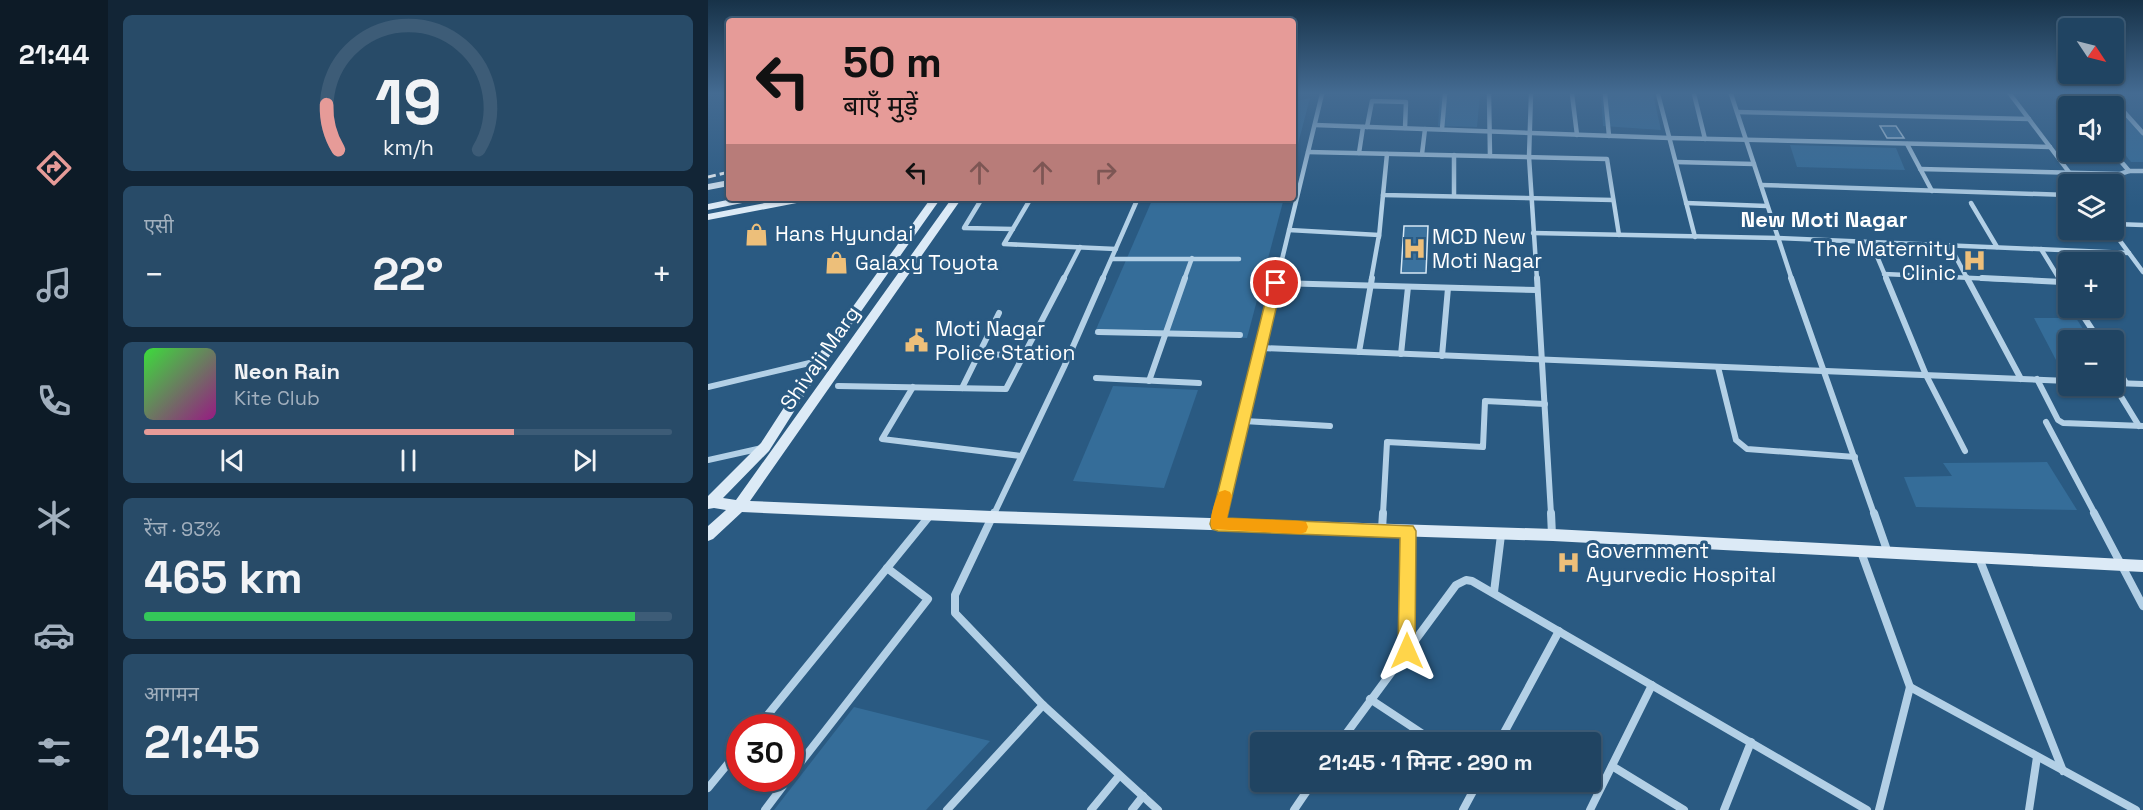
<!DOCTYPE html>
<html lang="hi">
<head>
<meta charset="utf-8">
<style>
	:root { --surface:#204462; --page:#284b68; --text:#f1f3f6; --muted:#a2b0be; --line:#3d5c77; --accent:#e69b98 }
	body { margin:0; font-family:"Space Grotesk","Noto Sans Devanagari",sans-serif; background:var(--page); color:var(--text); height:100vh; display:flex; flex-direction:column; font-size:22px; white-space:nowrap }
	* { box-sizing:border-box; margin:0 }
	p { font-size:20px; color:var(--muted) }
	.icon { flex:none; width:33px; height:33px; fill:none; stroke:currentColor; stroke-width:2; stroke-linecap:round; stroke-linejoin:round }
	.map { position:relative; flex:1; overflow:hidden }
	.drawer { display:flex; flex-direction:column; gap:15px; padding:15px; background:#122536; width:600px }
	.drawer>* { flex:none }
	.guide { position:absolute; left:18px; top:18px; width:570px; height:183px; border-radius:6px; box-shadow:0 2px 4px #0004,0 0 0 2px var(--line); background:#e69b98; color:#111; overflow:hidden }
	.needle { width:39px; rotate:125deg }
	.tools { position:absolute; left:1350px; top:18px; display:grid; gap:12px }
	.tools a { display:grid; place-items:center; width:66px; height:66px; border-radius:6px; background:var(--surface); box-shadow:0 2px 4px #0004,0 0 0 2px var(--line); font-size:30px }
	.speed { position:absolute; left:18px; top:714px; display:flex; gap:12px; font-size:30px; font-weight:700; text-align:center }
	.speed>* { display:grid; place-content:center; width:78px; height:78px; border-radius:50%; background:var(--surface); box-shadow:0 2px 4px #0004,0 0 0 2px var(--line); line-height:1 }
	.speed .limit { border:9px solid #d22; background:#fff; color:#111 }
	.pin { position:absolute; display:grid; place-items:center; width:51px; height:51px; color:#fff; margin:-26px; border:3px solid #fff; border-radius:50%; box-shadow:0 2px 6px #0007 }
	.me { position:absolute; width:66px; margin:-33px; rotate:0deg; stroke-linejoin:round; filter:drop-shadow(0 0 4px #0008) }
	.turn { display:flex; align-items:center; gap:21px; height:126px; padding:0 18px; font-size:27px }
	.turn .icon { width:78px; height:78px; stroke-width:2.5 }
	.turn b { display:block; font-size:42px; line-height:51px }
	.lanes { display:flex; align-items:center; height:57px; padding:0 18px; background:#0003; justify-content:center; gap:30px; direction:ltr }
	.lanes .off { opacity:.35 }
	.big { font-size:45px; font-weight:600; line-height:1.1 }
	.drawer .tile { flex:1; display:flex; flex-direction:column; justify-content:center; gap:9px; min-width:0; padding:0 21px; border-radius:9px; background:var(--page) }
	.drawer .dial { align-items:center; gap:0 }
	.dial svg { height:156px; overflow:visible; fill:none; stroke:var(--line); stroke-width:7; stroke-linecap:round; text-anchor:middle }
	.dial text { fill:var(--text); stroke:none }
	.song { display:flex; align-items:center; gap:18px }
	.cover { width:72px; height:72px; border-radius:9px; background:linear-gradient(135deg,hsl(120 70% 55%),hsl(310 70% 35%)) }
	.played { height:6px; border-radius:3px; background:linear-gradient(90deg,var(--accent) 70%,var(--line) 70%) }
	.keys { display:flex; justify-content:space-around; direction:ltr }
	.heat { display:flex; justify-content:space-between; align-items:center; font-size:33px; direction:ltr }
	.charge { height:9px; border-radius:4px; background:linear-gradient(90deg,#34c759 93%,var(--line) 0) }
	.trip { position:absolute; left:542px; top:732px; width:351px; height:60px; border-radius:6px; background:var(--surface); box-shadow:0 2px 4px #0004,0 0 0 2px var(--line); font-weight:600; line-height:60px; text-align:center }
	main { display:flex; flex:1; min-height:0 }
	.tab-bar { display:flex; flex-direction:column; width:108px; justify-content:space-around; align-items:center; background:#0d1b27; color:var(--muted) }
	.tab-bar .icon { width:42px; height:42px }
	.tab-bar .current { color:var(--accent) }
	.tab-bar b { font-size:27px; color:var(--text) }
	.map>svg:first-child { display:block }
</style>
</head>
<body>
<main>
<nav class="tab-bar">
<b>21:44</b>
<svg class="icon current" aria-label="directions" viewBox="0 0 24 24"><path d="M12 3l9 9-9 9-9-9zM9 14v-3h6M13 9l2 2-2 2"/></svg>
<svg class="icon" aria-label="music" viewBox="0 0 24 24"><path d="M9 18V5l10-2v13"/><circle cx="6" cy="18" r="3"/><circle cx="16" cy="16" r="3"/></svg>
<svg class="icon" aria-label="phone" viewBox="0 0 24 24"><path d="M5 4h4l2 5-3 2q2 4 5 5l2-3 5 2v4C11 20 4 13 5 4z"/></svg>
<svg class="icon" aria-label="climate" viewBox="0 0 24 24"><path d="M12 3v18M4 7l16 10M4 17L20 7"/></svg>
<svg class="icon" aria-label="car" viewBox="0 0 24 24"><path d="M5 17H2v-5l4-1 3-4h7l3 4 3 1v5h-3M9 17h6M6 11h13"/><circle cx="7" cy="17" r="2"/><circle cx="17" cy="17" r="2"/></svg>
<svg class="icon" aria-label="filters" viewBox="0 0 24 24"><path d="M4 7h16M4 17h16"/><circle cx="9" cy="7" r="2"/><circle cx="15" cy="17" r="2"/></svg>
</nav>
<section class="drawer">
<div class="tile dial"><svg viewBox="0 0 100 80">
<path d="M14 69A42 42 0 1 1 86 69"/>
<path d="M14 69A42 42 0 0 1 8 46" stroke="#e69b98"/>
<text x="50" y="56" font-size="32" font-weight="700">19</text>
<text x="50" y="72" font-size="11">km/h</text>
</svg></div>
<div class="tile"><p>एसी</p>
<div class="heat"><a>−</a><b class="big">22°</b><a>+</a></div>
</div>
<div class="tile">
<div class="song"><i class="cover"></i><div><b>Neon Rain</b><p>Kite Club</p></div></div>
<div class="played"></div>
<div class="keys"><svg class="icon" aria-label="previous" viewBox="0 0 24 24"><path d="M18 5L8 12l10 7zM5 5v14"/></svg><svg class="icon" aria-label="pause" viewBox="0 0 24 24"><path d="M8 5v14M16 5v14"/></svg><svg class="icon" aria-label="next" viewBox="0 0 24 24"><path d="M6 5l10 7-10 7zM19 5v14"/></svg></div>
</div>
<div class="tile"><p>रेंज · 93%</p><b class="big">465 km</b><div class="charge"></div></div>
<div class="tile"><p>आगमन</p><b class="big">21:45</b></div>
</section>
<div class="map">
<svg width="1435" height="810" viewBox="0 0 1435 810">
	<rect width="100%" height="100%" fill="#2a5a82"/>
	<g fill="#356d99">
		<polygon points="732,94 772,94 769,127 730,126"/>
		<polygon points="893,94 945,94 953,130 895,126"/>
		<polygon points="1367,94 1402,94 1435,131 1435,162 1423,162 1406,141 1406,106 1377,106"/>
		<polygon points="602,98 585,163 585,102"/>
		<polygon points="1082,145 1188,148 1197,170 1089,167"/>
		<polygon points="445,198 576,198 539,338 386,334"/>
		<polygon points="1326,318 1368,318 1382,340 1360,340 1360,361 1348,360"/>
		<polygon points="405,386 490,390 456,488 365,481"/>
		<polygon points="1339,462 1369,510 1208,507 1196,477 1244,476 1235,463"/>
		<polygon points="146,707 282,741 218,810 66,810"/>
	</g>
	<g fill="#3b729e" stroke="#d6e8f5" stroke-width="1.5">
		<polygon points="1172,126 1188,126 1196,138 1179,138"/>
		<polygon points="696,226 720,226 718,273 693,273"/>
	</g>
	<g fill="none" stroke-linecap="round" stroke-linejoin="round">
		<g stroke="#b3d0e6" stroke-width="4.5">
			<polyline points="781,94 782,156"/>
			<polyline points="823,94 821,157 829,280"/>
			<polyline points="864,94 869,135"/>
			<polyline points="897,94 901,136"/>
			<polyline points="950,94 987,237"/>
			<polyline points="986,94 997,139"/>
			<polyline points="1023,94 1084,280"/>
			<polyline points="1302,94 1370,184"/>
			<polyline points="1360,94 1370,106"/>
			<polyline points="1400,94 1435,133"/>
			<polyline points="1029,112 1321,119"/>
			<polyline points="607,125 962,138 1342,147"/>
			<polyline points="659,127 664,101 698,102 697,128"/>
			<polyline points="734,129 737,94"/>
			<polyline points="1199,144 1224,191"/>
			<polyline points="600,152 899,159 911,235"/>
			<polyline points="651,153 655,127"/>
			<polyline points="679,154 675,195 905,200"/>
			<polyline points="714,154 717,129"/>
			<polyline points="746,155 746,196"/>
			<polyline points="968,162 1046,164"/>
			<polyline points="1212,169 1412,174 1421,171 1405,152"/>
			<polyline points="1421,171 1435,171"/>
			<polyline points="1053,185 1360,195"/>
			<polyline points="268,198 273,200 256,228 305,229"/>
			<polyline points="323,198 296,244 408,249"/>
			<polyline points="978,203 1059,206"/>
			<polyline points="1263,203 1289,247"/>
			<polyline points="1406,224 1435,225"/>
			<polyline points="581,230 671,235 663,280"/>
			<polyline points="1404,230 1435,272"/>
			<polyline points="825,233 1069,238 1421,253"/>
			<polyline points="671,237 675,195"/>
			<polyline points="1163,242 1179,280"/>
			<polyline points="1242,246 1260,280"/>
			<polyline points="1333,249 1352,280"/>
			<polyline points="404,259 531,259"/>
			<polyline points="1176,274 1308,280"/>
			<polyline points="355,280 372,247"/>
			<polyline points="394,280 430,198"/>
			<polyline points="476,280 484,258"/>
			<polyline points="569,280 614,94"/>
		</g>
		<g stroke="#b3d0e6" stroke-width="6">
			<polyline points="829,278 843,514"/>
			<polyline points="1083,278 1166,514"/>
			<polyline points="1178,278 1218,375 1257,451"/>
			<polyline points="1259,278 1313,379"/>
			<polyline points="1274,278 1354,282"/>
			<polyline points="1351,278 1360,293"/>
			<polyline points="568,283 829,290"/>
			<polyline points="1370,308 1391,340"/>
			<polyline points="390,332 532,335"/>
			<polyline points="554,348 1360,381"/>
			<polyline points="651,352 664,278"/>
			<polyline points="693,354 700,287"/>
			<polyline points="270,355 362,353"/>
			<polyline points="734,356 740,288"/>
			<polyline points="1406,363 1418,383"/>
			<polyline points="1010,367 1028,440 1039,449 1147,457"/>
			<polyline points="388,378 491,383"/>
			<polyline points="1329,379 1350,420 1355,423 1435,426"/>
			<polyline points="441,381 477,278"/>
			<polyline points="1406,383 1435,384"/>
			<polyline points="1406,385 1431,426"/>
			<polyline points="130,386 298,389 356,278"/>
			<polyline points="0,387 110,361"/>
			<polyline points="205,387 174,439 313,456"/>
			<polyline points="254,388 291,313"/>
			<polyline points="536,421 622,426"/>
			<polyline points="1338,422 1387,514"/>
			<polyline points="0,460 54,448"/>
			<polyline points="286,514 356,367 395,278"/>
			<polyline points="512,514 569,278"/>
			<polyline points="675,514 679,442 775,447 777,401 837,404"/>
		</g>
		<g stroke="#b3d0e6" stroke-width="8">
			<polyline points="286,513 247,595 247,613 335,705 450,810"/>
			<polyline points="843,513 844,535"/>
			<polyline points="1166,513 1180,553"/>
			<polyline points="1386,513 1435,606"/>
			<polyline points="510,524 513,513"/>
			<polyline points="674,529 675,513"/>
			<polyline points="1153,552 1202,687 1171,810"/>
			<polyline points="1271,558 1355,771"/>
			<polyline points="786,592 793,535"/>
			<polyline points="699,650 700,531"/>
			<polyline points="1202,687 1428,810"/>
			<polyline points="662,699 727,742"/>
			<polyline points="49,728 223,514"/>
			<polyline points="632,742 748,585 758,580 764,581 1159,810"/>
			<polyline points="791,742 851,631"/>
			<polyline points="904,766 976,810"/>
			<polyline points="82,776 220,599 179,568"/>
			<polyline points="0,788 32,749"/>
			<polyline points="57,810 81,778"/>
			<polyline points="239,810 335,705"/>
			<polyline points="383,810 411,776"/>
			<polyline points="424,810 435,796"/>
			<polyline points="586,810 605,782"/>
			<polyline points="755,810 770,782"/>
			<polyline points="882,810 944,685"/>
			<polyline points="1016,810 1043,742"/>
			<polyline points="1321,810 1329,757"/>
		</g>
		<g fill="#dceaf6" fill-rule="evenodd">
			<polygon points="21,180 21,186 0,190 0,184"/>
			<polygon points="29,198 49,198 44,201 0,210 0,204"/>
			<polygon points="83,198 104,198 99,201 0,220 0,214"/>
			<polygon points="223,198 233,198 116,364 61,451 15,498 28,500 244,198 254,198 42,501 284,511 845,529 1435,560 1435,572 845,541 284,523 34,512 5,539 0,541 0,526 18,510 6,508 0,509 0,496 53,443 108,358"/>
		</g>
		<polyline stroke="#fff" stroke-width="3" stroke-dasharray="8 4" stroke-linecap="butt" points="0,177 21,172"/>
	</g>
	<linearGradient id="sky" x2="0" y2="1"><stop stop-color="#173248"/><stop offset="0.45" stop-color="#446b92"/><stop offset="1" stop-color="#446b92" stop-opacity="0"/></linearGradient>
	<rect width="1435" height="207" fill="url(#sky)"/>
	<polygon fill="#ffd54a" stroke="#a68a30" stroke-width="1.5" points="568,279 574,283 519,518 705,526 708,531 707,651 705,657 699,659 693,657 690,651 692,538 510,531 504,529 502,524 562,283"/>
	<path fill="#f59e0b" d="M517,490L522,492L524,496L519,518L592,521L598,522L600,527L598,532L592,534L504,529C500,519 507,501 511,492Z"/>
	<defs>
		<symbol id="shop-bare" viewBox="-9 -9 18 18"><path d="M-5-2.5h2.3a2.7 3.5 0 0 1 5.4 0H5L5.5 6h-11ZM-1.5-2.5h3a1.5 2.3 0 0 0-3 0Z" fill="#edbf7a" stroke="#2a5a82" stroke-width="2.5" paint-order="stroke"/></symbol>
		<symbol id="hospital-bare" viewBox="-9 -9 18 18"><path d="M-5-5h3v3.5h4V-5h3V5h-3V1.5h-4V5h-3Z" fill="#edbf7a" stroke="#2a5a82" stroke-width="2.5" paint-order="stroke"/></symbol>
		<symbol id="civic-bare" viewBox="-9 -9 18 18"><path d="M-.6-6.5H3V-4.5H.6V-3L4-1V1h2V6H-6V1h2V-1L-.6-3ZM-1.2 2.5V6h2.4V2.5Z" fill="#edbf7a" stroke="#2a5a82" stroke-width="2.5" paint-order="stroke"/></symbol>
	</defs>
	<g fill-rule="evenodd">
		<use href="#shop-bare" x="32" y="218" width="33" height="33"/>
		<use href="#hospital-bare" x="690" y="232" width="33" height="33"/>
		<use href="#hospital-bare" x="1250" y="244" width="33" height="33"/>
		<use href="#shop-bare" x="112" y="246" width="33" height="33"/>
		<use href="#civic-bare" x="192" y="324" width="33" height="33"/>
		<use href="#hospital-bare" x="844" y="546" width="33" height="33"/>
	</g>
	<g text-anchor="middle" stroke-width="6" stroke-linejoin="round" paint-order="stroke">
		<g font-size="21" fill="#fff" stroke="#2a5a82" text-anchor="start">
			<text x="67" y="241">Hans Hyundai</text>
			<text x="724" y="244">MCD New<tspan x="724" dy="24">Moti Nagar</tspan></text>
			<text x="1248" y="256" text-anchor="end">The Maternity<tspan x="1248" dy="24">Clinic</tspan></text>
			<text x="147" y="270">Galaxy Toyota</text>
			<text x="227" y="336">Moti Nagar<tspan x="227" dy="24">Police Station</tspan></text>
			<text x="878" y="558">Government<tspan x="878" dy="24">Ayurvedic Hospital</tspan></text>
		</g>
		<g font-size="21" fill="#fff" stroke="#2a5a82">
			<text transform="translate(112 358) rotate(-55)" y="7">Shivaji Marg</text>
		</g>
		<g font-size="22" font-weight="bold" fill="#fff" stroke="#2a5a82">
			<text x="1116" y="227">New Moti Nagar</text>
		</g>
	</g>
</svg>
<div class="tools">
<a><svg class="needle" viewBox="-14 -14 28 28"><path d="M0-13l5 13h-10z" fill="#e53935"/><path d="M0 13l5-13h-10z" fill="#a2b0be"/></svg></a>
<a><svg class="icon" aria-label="sound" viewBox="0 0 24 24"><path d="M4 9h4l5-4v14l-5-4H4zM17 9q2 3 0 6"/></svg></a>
<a><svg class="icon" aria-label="layers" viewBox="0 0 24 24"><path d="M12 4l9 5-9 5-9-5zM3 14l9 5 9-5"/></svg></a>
<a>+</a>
<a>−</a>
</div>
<div class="speed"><div class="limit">30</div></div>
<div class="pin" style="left:568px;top:283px;background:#d93025"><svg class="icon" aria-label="arrive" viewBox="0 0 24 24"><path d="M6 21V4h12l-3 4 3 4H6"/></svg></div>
<svg class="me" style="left:699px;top:651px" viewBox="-20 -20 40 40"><path d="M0-17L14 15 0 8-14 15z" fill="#ffd54a" stroke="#fff" stroke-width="4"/></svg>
<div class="trip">21:45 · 1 मिनट · 290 m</div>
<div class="guide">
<div class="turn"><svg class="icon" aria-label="left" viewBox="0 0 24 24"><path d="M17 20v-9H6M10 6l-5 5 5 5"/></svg><div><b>50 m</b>बाएँ मुड़ें</div></div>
<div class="lanes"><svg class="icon" aria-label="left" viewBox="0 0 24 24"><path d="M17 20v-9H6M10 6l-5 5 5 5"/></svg><svg class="icon off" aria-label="ahead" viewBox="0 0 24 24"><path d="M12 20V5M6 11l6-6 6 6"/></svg><svg class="icon off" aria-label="ahead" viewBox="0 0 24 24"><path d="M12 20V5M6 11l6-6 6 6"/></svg><svg class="icon off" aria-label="right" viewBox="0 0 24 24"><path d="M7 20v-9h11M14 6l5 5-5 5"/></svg></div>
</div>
</div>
</main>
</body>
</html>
